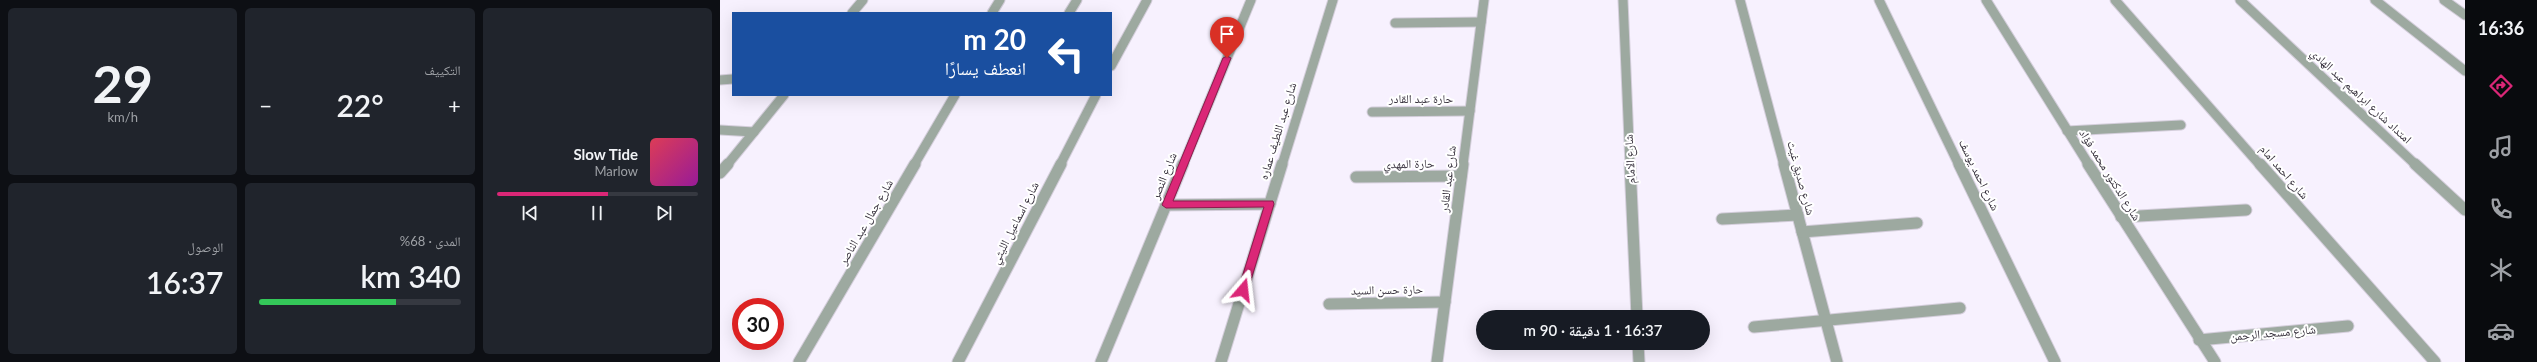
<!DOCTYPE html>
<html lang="ar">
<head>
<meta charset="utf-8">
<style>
	:root { --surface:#171b24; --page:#20242c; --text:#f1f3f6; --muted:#9ea1a6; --line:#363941; --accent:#db2777 }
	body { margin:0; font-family:Lato,"Noto Naskh Arabic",sans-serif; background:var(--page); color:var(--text); direction:rtl; height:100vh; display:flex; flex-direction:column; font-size:15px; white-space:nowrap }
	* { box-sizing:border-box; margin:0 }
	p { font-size:13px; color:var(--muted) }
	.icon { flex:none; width:22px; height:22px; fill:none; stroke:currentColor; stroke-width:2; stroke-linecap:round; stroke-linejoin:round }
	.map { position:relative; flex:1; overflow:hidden; direction:ltr }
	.sheet { display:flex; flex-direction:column; gap:8px; padding:8px; background:#0d0f14; width:720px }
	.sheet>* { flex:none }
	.banner { position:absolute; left:12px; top:12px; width:380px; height:84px; border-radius:0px; box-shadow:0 4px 16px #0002; direction:rtl; background:#1a4fa0; color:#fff; overflow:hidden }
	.speed { position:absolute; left:12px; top:298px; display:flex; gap:8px; font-size:20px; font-weight:700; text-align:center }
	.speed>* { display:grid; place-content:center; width:52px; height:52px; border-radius:50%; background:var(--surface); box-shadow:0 4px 16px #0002; line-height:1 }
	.speed .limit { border:6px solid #d22; background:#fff; color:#111 }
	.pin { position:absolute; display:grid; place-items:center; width:34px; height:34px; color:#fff; margin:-41px -17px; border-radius:50% 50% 50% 0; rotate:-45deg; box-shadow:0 0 4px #0007 }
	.pin .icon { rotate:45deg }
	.me { position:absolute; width:44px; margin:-22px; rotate:17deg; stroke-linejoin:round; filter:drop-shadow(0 0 3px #0008) }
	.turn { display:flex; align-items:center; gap:14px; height:84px; padding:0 20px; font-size:18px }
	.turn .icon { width:52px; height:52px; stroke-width:2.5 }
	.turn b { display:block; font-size:28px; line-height:34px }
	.big { font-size:30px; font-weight:600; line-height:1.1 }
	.sheet .card { flex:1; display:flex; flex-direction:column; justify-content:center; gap:6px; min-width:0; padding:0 14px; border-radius:6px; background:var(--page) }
	.sheet .dial { align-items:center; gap:0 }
	.dial b { font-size:52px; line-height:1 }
	.song { display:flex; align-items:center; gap:12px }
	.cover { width:48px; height:48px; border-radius:6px; background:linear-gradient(135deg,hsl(350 70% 55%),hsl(300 70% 35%)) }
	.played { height:4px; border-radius:2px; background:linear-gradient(90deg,var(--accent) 55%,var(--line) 55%) }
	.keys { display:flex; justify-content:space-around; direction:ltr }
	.heat { display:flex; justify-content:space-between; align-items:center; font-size:22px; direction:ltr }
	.charge { height:6px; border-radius:3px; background:linear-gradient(90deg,#34c759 68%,var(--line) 0) }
	.sheet .tiles { flex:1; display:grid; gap:8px; grid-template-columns:repeat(3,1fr) }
	.card:first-child { grid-row:span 2 }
	.trip { position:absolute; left:756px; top:310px; width:234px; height:40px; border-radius:20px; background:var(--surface); box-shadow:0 4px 16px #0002; font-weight:600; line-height:40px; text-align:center; direction:rtl }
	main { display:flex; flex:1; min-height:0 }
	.dock { display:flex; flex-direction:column; width:72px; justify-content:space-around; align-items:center; background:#090b0e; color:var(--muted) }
	.dock .icon { width:28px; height:28px }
	.dock .active { color:var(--accent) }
	.dock b { font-size:18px; color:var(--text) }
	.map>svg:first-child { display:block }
</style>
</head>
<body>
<main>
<nav class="dock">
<b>16:36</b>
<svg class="icon active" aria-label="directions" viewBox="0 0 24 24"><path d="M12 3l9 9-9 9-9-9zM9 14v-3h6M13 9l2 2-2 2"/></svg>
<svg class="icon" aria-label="music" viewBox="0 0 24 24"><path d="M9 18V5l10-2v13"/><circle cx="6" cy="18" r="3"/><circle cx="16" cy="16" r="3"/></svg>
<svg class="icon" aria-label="phone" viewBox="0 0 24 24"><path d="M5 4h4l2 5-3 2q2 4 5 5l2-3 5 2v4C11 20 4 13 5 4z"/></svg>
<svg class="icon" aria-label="climate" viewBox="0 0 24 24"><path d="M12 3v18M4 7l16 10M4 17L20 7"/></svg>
<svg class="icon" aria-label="car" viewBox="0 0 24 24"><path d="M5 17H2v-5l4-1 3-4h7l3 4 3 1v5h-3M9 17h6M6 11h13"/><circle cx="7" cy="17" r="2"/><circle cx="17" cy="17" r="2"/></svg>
</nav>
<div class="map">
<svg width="1745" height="362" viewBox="0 0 1745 362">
	<rect width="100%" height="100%" fill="#f7f1fe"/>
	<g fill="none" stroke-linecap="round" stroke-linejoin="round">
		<defs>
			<g id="street-far1">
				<polyline points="903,0 910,165"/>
				<polyline points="1020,0 1064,165"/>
				<polyline points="1159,0 1239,165"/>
				<polyline points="1266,0 1369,165"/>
				<polyline points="1395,0 1540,165"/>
				<polyline points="1520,0 1696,165"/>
				<polyline points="1655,0 1745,71"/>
				<polyline points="1724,0 1745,15"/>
				<polyline points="132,13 143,0"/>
				<polyline points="272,13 280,0"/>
				<polyline points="349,13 357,0"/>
				<polyline points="675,23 761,22"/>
				<polyline points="391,66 427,0"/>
				<polyline points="0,80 13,79"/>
				<polyline points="652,112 750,111"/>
				<polyline points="0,130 34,132"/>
				<polyline points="1347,131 1461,125"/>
				<polyline points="7,165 64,95"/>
				<polyline points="194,165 235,95"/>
				<polyline points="340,165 376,95"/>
				<polyline points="463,165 531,0"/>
				<polyline points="562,165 613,0"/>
				<polyline points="743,165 764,0"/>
			</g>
			<g id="street">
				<polyline points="910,164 917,317"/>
				<polyline points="1064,164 1117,362"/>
				<polyline points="1239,164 1335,362"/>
				<polyline points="1368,164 1495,362"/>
				<polyline points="1540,164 1715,362"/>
				<polyline points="1695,164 1745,210"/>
				<polyline points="0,173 8,164"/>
				<polyline points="636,177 741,176"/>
				<polyline points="446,205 550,204"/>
				<polyline points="1401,217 1526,210"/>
				<polyline points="1002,219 1078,215"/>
				<polyline points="1082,232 1197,223"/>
				<polyline points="609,304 725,302"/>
				<polyline points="1034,327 1240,308"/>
				<polyline points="1479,340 1628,326"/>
				<polyline points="918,343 919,362"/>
				<polyline points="79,362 195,164"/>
				<polyline points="238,362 341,164"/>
				<polyline points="381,362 463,164"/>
				<polyline points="501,362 562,164"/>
				<polyline points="717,362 743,164"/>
			</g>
		</defs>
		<use href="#street-far1" stroke="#d4cedb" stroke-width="11"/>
		<use href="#street" stroke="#d4cedb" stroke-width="13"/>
		<use href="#street-far1" stroke="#9da9a0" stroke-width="9"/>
		<use href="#street" stroke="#9da9a0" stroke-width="11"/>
	</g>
	<polygon fill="#db2777" stroke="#8e194d" points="507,56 511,58 453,201 553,201 554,204 528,290 523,294 518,290 544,207 446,208 442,205 503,58"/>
	<g text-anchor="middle" stroke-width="4" stroke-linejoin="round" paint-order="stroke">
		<g font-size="12" fill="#37313d" stroke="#fff">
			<text transform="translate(1641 96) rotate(43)" y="4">امتداد شارع ابراهيم عبد الهادي</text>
			<text x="701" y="103">حارة عبد القادر</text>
			<text transform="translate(558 131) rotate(-73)" y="4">شارع عبد اللطيف عماره</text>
			<text transform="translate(910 159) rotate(-93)" y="4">شارع الامام</text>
			<text transform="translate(689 164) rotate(-1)" y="4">حارة المهدي</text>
			<text transform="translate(1564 172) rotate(49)" y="4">شارع احمد امام</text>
			<text transform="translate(1259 175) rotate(64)" y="4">شارع احمد يوسف</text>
			<text transform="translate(1390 175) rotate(58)" y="4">شارع الدكتور محمد فؤاد</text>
			<text transform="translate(444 176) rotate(-68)" y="4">شارع النصر</text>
			<text transform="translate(1081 178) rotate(75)" y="4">شارع صديق غيث</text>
			<text transform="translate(728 179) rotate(-83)" y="4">شارع عبد القادر</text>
			<text transform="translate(146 222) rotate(-60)" y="4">شارع جمال عبد الناصر</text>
			<text transform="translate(295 223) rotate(-63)" y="4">شارع اسماعيل الليثي</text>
			<text transform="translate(667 290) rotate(-1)" y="4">حارة حسن السيد</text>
			<text transform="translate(1553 333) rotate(-5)" y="4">شارع مسجد الرحمن</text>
		</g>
	</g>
</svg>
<div class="speed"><div class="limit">30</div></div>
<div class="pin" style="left:507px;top:58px;background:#d93025"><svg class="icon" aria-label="arrive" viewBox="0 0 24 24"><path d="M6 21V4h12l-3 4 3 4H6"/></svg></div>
<svg class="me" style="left:523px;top:290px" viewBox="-20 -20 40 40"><path d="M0-17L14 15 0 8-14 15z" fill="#db2777" stroke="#fff" stroke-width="4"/></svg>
<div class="trip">16:37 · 1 دقيقة · 90 m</div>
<div class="banner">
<div class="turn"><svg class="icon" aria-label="left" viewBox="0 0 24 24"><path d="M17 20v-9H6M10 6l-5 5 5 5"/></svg><div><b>20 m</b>انعطف يسارًا</div></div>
</div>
</div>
<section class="sheet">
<div class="tiles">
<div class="card">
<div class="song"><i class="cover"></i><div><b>Slow Tide</b><p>Marlow</p></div></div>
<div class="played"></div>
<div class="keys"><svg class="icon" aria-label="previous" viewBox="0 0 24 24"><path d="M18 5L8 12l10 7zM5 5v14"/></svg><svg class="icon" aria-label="pause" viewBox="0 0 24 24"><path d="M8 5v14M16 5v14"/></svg><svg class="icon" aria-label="next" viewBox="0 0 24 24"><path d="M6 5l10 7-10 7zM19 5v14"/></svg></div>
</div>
<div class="card"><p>التكييف</p>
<div class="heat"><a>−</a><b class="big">22°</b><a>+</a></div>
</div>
<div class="card dial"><b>29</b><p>km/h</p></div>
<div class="card"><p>المدى · 68%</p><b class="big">340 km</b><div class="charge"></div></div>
<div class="card"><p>الوصول</p><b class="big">16:37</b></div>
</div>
</section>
</main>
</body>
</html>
